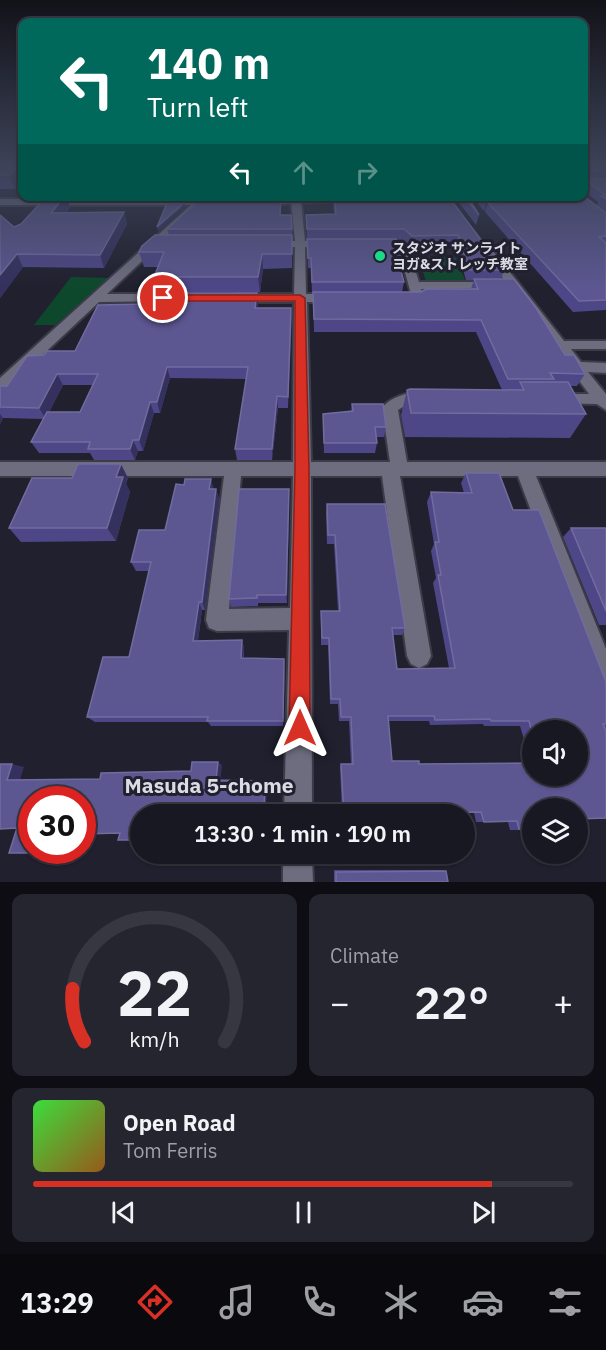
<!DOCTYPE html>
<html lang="en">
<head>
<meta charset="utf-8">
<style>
	:root { --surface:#181822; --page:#25252f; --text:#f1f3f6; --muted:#9fa0a5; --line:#363740; --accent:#d93025 }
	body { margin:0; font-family:"IBM Plex Sans","Noto Sans JP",sans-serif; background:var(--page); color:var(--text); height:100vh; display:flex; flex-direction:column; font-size:22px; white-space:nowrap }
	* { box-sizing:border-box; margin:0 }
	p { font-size:20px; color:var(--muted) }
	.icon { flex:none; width:33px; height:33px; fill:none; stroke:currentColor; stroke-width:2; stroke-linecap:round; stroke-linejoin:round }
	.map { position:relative; height:882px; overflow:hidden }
	.panel { display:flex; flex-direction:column; gap:12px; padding:12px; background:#0d0d13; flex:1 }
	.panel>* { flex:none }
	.guide { position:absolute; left:18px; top:18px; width:570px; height:183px; border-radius:12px; box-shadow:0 2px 4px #0004,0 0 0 2px var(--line); background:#00695c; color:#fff; overflow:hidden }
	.buttons { position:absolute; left:522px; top:720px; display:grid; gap:12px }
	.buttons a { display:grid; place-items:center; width:66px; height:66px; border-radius:50%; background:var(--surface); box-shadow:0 2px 4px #0004,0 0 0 2px var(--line); font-size:30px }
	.speed { position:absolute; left:18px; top:786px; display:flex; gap:12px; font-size:30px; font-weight:700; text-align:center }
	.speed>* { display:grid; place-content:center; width:78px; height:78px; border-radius:50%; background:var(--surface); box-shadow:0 2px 4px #0004,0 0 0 2px var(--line); line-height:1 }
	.speed .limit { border:9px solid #d22; background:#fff; color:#111 }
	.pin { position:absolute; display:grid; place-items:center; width:51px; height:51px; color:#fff; margin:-26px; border:3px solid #fff; border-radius:50%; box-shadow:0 2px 6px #0007 }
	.me { position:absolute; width:66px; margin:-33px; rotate:0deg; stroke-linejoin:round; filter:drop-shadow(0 0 4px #0008) }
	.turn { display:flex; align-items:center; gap:21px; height:126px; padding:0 30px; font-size:27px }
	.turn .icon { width:78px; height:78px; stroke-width:2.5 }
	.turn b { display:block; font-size:42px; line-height:51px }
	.lanes { display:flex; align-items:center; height:57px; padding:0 30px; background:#0003; justify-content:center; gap:30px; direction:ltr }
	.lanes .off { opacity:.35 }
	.big { font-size:45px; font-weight:600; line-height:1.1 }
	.panel .card { flex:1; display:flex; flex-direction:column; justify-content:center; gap:9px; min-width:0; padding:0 21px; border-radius:12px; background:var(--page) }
	.panel .dial { align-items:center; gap:0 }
	.dial svg { height:156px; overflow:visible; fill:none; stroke:var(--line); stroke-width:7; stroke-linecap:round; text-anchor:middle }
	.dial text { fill:var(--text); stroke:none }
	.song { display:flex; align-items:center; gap:18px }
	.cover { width:72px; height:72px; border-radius:9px; background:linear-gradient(135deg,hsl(120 70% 55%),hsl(30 70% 35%)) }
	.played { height:6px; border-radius:3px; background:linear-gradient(90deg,var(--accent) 85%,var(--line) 85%) }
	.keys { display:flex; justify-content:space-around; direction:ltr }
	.heat { display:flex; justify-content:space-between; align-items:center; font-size:33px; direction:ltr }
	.panel .tiles { flex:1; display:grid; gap:12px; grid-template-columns:1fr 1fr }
	.card:last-child { grid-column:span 2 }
	.trip { position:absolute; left:130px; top:804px; width:345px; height:60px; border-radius:30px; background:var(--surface); box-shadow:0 2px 4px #0004,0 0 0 2px var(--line); font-weight:600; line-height:60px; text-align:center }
	.menu { display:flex; height:96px; justify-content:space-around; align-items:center; background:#0a0a0e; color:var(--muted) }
	.menu .icon { width:42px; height:42px }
	.menu .selected { color:var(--accent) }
	.menu b { font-size:27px; color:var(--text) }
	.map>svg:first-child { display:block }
</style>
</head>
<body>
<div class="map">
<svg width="606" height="882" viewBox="0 0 606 882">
	<rect width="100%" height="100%" fill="#20202e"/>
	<g fill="#0d482c">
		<polygon points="418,257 455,257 467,284 427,284"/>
		<polygon points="71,277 109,278 55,325 34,325"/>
	</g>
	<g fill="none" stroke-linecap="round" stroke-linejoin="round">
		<defs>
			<g id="minor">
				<polygon points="201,196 211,196 107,294 170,294 176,298 174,301 99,302 5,390 0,391 0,378"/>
				<path d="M296,198L301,201L305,241H329L334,244L329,247H305L306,294H335L341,298L335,302H307L311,462H390L382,408C391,395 425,385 435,399C427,409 412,400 398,410L407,462H606V476H536L606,649V691L598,687L594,679L518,476H400L431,656L427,664L419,668L411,664L407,656L382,476H311L312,814H284L289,630L217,631L209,628L206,620L224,476H0V462H293L294,302H235L229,298L235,294H294L295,247H271L266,244L271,241H295L291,201ZM241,476H293L290,608L229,609Z"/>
				<polygon points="402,241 407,244 419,282 494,282 500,285 494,288 421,289 424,298 422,301 399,301 399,295 411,294 398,247 376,247 371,244 376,241"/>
				<polygon points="490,251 494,252 564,341 606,341 606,349 571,349 581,362 606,363 606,373 588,372 606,394 606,410 597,404 549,403 546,399 549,395 554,394 589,394 485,254"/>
				<polygon points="283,854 312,854 313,882 283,882"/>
			</g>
			<g id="secondary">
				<polygon points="319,196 393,196 389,199 258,205 253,202 258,199"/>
				<polygon points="0,199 217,199 222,202 217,205 0,205"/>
			</g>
		</defs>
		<use href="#minor" stroke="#3c3b48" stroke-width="4"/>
		<use href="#secondary" stroke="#3c3b48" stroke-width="4"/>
		<use href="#minor" fill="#6d6d7f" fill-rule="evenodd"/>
		<use href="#secondary" fill="#6d6d7f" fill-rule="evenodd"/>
	</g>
	<g fill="#4d4787" fill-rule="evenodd">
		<polygon points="0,165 22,165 15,189 0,189"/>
		<polygon points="584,165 606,165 606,178 590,179 606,179 606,212 597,205 598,202 584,191"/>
		<polygon points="47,196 66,196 70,207 66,213 124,212 127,224 104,268 23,267 0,298 0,215 14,227 21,224"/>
		<polygon points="333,196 448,196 504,270 501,279 565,355 585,374 577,386 570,386 586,414 570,438 405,437 401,415 407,390 502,390 476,332 314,332 313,292 421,292 471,289 474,280 466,280 456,245 410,245 402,239 307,239 306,215 334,214"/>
		<polygon points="454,196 500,196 493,203 606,213 606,310 573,312 485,212 486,209 484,211 475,200 471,203 479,215 476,225"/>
		<polygon points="281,215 292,229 292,268 263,269 260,292 158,292 154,277 158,267 144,267 139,252 169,235 167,229"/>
		<polygon points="307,239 400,253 399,262 404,282 402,292 312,292 311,268 308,268"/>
		<path d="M258,304L257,308H291L288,408H278L272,460H237L235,449L246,379L170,378L160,413H154L143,451H138L135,460H94L90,453H39L31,442L43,419L3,418L0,424V386H7L44,355L75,351ZM63,385H93L80,412H49Z"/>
		<polygon points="352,404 386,427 384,437 376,437 377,443 375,453 324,453 323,414 351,412"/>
		<path d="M466,473L513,510L606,682V728H605L606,731V819H578V808H532V830H510L508,822H476L474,813L342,814L340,767L341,764H351L349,721H339L338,704H330L328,645H321V611H338L334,544H327L326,513L327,504L405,628L402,635H393L397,669L449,668L433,583L436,578L431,551L434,544L427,502L431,492L464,493L461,483ZM388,721H429L430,725L483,724L484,726H520L531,763L419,764L392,761ZM532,730L578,776H532Z"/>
		<polygon points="128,478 126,484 130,492 116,541 21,542 9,528"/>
		<polygon points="214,489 216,489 219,499 205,610 202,610 198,641 242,640 244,648 244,658 284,659 285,666 283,726 211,726 208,722 95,722 87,717 129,657 149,571 136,571 131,562"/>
		<polygon points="289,499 287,603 258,603 258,606 231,607 229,599"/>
		<polygon points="571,528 606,528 606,625 599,625 563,537"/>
		<polygon points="334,870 440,870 446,871 448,882 334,882"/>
	</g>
	<g fill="#34315f">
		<polygon points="20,165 22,165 22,181 15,189 9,175"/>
		<polygon points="65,196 66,196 70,207 56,225 51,213"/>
		<polygon points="470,196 476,196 475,200 470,204 468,197"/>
		<polygon points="492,196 500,196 490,205 488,203 486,209 484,211 486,201"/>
		<polygon points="184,203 185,207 158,232 157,227"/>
		<polygon points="124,212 127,224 104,268 100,255"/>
		<polygon points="17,254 23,267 0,298 0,275"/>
		<polygon points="262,254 263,269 260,292 258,277"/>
		<polygon points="257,293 258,304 256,319 255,308"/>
		<polygon points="291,308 292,319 288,408 288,397"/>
		<polygon points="167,367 170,378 160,413 157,402"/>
		<polygon points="57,374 63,385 46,419 39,408"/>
		<polygon points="277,396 278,408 272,460 272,449"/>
		<polygon points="150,402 154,413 143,451 139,440"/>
		<polygon points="0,414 3,418 0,424"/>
		<polygon points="133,440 138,451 135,460 130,449"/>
		<polygon points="121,464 128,478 126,484 130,492 116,541 107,528 116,477"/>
		<polygon points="211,479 214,489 209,489"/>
		<polygon points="216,489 219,499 205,610 202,602"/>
		<polygon points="289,489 289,499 287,603 286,595"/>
		<polygon points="199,602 202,610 197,648 193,641"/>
		<polygon points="242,640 244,648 243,665 241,658"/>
		<polygon points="284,659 285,666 283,726 283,721"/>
		<polygon points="218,762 222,765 220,783 216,780"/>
		<polygon points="12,764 24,767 19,783 7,780"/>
		<polygon points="265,781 267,783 266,814 264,814"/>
		<polygon points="82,834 90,834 86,852 76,853 76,850 82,850"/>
	</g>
	<g fill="#5c5791" stroke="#706c9e" stroke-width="1.5" fill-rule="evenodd">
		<polygon points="0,165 20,165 9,175 0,175"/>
		<polygon points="584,165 606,165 606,170 587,171 585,177 588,179 606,179 606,199 601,196 605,195 584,179"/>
		<polygon points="47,196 65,196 51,213 124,212 100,255 17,254 0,275 0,215 14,227 21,224"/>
		<polygon points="260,196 281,196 280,215 291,215 292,229 167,229 201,198"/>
		<polygon points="334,196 448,196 504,270 469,270 458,235 412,236 404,229 307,229 306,215 336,214"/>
		<polygon points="464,196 470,196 468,197 479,215"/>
		<polygon points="482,196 492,196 486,201"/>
		<polygon points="585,197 606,213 606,236 599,237 606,243 606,300 579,301 488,203"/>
		<polygon points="167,203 184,203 157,227"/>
		<polygon points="155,235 292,235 292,254 262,254 258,277 154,277 164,252 139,252 142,246"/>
		<polygon points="307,239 396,239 400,253 396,253 404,282 312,282 311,258 308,258"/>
		<polygon points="474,279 514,279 536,308 565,355 574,355 585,374 550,373 554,379 508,379 481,320 314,319 313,292 421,292 426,289 478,289"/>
		<polygon points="151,293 257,293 255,308 291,308 288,397 277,396 272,449 235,449 248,367 167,367 157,402 150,402 139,440 133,440 130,449 88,449 90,442 31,442 47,412 80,412 98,374 57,374 39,408 0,407 0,386 7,386 27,356 44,355 47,351 75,351 98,305 147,304"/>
		<polygon points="520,382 568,382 586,414 411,413 407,390 410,389 524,390"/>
		<polygon points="352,404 383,404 386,427 375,427 377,443 324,443 323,414 353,411"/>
		<polygon points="78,464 121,464 116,477 123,477 107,528 9,528 32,478 72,478"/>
		<path d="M466,473H499L513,510H539L606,682V724H603L606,731V818L578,819V808H532V829H519L517,821L484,822L481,812L344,814L341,764H353L351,717H341L340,699H331L329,638H322L321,611H340L335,535H328L327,504H385L405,628H392L397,669L455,668L438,575H441L435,542H439L431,492L472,493ZM388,716H434L435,720L490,719L491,721H529L532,733V730H578V776H532V763L419,764V761H392Z"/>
		<polygon points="185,479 211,479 209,489 216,489 202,602 199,602 193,641 242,640 241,658 284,659 283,721 207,721 208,717 87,717 103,657 129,657 151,562 131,562 139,530 165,530 176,484 184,485"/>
		<polygon points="239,489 289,489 286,595 257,595 257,598 229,599"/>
		<polygon points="571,528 606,528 606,611"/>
		<polygon points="192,762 218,762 216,780 265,781 264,814 141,814 141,840 118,840 120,833 82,834 82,800 32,800 32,850 76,850 76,853 9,853 17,828 0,829 0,764 12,764 7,780 100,779 101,773 191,771"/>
		<rect x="180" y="854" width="58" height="1"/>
		<polygon points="446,871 448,882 336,882 336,872"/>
	</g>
	<linearGradient id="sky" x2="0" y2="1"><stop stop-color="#121219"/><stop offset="0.57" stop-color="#3c4257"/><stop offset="1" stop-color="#3c4257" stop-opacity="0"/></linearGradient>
	<rect width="606" height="288" fill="url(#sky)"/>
	<polygon fill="#d93025" stroke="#8d1f18" stroke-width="1.5" points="300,295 305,298 309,470 310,728 307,735 300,738 292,735 289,728 295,470 295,301 163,301 158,298 163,295"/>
	<circle fill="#1cd988" stroke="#20202e" stroke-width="2" cx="380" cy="256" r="6"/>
	<g text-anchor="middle" stroke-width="6" stroke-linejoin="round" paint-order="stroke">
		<g font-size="14" font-weight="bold" fill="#dbdbe5" stroke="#20202e" text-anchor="start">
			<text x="392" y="253">スタジオ サンライト<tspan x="392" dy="16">ヨガ&amp;ストレッチ教室</tspan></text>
		</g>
		<g font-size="21" font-weight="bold" fill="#dbdbe5" stroke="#20202e">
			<text x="209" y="793">Masuda 5-chome</text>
		</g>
	</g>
</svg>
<div class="buttons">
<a><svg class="icon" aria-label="sound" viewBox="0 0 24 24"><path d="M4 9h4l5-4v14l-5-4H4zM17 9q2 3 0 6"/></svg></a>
<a><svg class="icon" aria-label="layers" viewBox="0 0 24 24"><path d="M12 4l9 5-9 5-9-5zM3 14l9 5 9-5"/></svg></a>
</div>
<div class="speed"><div class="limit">30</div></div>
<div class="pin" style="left:163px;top:298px;background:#d93025"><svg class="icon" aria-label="arrive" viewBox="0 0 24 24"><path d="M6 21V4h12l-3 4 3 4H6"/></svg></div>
<svg class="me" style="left:300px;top:728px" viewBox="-20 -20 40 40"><path d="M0-17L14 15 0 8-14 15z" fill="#d93025" stroke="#fff" stroke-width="4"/></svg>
<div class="trip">13:30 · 1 min · 190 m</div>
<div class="guide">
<div class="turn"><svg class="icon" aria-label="left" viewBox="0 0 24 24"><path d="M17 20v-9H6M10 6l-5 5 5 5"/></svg><div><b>140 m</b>Turn left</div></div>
<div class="lanes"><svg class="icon" aria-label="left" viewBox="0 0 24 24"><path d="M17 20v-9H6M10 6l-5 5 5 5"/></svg><svg class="icon off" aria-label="ahead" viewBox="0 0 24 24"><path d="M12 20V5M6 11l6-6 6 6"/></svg><svg class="icon off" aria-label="right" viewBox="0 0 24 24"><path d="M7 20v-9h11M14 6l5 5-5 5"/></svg></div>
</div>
</div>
<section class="panel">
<div class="tiles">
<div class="card dial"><svg viewBox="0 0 100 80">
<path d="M14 69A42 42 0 1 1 86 69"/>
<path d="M14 69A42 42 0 0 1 8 42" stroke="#d93025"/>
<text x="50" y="56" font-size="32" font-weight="700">22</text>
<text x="50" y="72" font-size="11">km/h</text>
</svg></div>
<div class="card"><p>Climate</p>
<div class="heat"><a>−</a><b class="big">22°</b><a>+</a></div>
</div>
<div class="card">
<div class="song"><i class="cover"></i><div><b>Open Road</b><p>Tom Ferris</p></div></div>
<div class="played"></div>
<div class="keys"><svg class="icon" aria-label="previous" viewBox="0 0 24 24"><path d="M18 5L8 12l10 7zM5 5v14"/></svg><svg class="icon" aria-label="pause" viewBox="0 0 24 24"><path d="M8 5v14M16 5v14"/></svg><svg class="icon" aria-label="next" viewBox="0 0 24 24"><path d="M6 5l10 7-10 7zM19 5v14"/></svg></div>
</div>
</div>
</section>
<nav class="menu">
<b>13:29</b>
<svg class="icon selected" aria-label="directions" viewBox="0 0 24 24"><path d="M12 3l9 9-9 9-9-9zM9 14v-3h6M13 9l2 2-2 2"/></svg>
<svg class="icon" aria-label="music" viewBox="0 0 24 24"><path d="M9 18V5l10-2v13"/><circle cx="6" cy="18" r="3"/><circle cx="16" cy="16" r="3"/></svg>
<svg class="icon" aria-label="phone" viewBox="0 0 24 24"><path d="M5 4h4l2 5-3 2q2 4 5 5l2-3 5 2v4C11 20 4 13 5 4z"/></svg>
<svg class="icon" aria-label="climate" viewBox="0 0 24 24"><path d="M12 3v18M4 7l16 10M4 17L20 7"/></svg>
<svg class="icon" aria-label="car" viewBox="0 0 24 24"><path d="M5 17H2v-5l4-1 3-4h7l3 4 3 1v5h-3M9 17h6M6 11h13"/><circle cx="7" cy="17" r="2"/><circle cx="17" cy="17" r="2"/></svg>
<svg class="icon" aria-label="filters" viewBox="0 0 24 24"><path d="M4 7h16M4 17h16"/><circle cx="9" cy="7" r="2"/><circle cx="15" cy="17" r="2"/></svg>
</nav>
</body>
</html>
